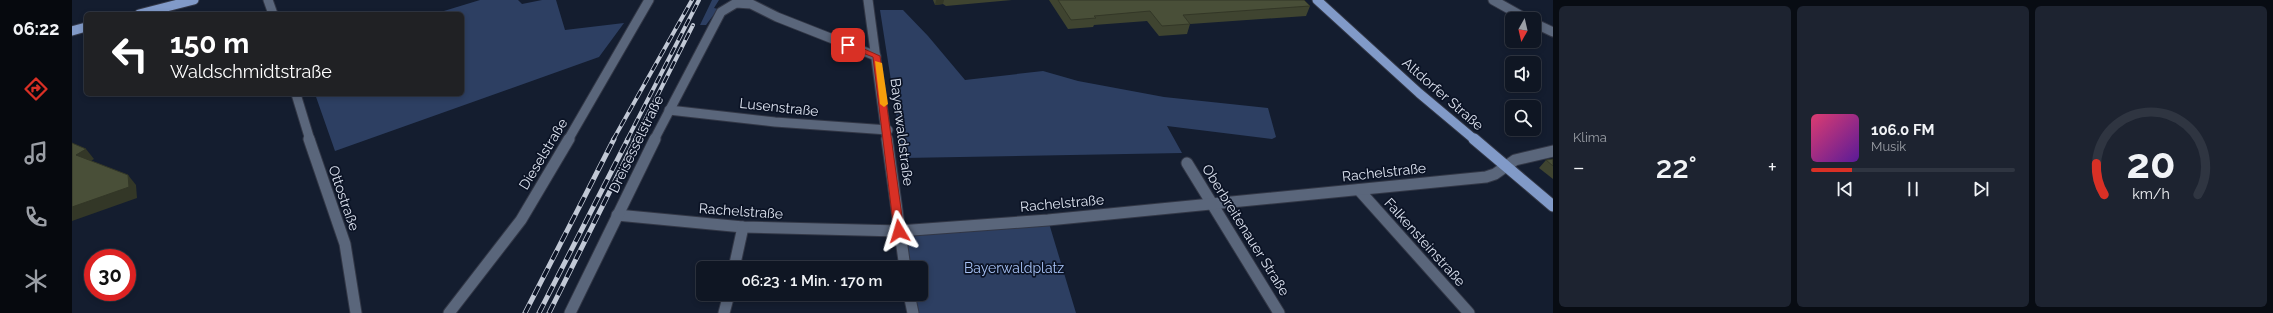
<!DOCTYPE html>
<html lang="de">
<head>
<meta charset="utf-8">
<style>
	:root { --surface:#0f1623; --page:#1d2330; --text:#f1f3f6; --muted:#9b9fa6; --line:#2f3541; --accent:#d93025 }
	body { margin:0; font-family:Raleway,sans-serif; background:var(--page); color:var(--text); height:100vh; display:flex; flex-direction:column; font-size:15px; white-space:nowrap }
	* { box-sizing:border-box; margin:0 }
	p { font-size:13px; color:var(--muted) }
	.icon { flex:none; width:22px; height:22px; fill:none; stroke:currentColor; stroke-width:2; stroke-linecap:round; stroke-linejoin:round }
	.map { position:relative; flex:1; overflow:hidden }
	.panel { display:flex; flex-direction:column; gap:6px; padding:6px; background:#080c13; width:720px }
	.panel>* { flex:none }
	.guide { position:absolute; left:12px; top:12px; width:380px; height:84px; border-radius:6px; box-shadow:0 2px 6px #0003,0 0 0 1px var(--line); background:#202124; color:#fff; overflow:hidden }
	.needle { width:26px; rotate:188deg }
	.controls { position:absolute; left:1433px; top:12px; display:grid; gap:8px }
	.controls a { display:grid; place-items:center; width:36px; height:36px; border-radius:6px; background:var(--surface); box-shadow:0 2px 6px #0003,0 0 0 1px var(--line); font-size:20px }
	.speed { position:absolute; left:12px; top:249px; display:flex; gap:8px; font-size:20px; font-weight:700; text-align:center }
	.speed>* { display:grid; place-content:center; width:52px; height:52px; border-radius:50%; background:var(--surface); box-shadow:0 2px 6px #0003,0 0 0 1px var(--line); line-height:1 }
	.speed .limit { border:6px solid #d22; background:#fff; color:#111 }
	.pin { position:absolute; display:grid; place-items:center; width:34px; height:34px; color:#fff; margin:-17px; border-radius:8px; box-shadow:0 2px 6px #0006 }
	.me { position:absolute; width:44px; margin:-22px; rotate:353deg; stroke-linejoin:round; filter:drop-shadow(0 0 3px #0008) }
	.turn { display:flex; align-items:center; gap:14px; height:84px; padding:0 20px; font-size:18px }
	.turn .icon { width:52px; height:52px; stroke-width:2.5 }
	.turn b { display:block; font-size:28px; line-height:34px }
	.big { font-size:30px; font-weight:600; line-height:1.1 }
	.panel .card { flex:1; display:flex; flex-direction:column; justify-content:center; gap:6px; min-width:0; padding:0 14px; border-radius:6px; background:var(--page) }
	.panel .dial { align-items:center; gap:0 }
	.dial svg { height:104px; overflow:visible; fill:none; stroke:var(--line); stroke-width:7; stroke-linecap:round; text-anchor:middle }
	.dial text { fill:var(--text); stroke:none }
	.song { display:flex; align-items:center; gap:12px }
	.cover { width:48px; height:48px; border-radius:6px; background:linear-gradient(135deg,hsl(340 70% 55%),hsl(270 70% 35%)) }
	.played { height:4px; border-radius:2px; background:linear-gradient(90deg,var(--accent) 20%,var(--line) 20%) }
	.keys { display:flex; justify-content:space-around; direction:ltr }
	.heat { display:flex; justify-content:space-between; align-items:center; font-size:22px; direction:ltr }
	.panel .tiles { flex:1; display:grid; gap:6px; grid-template-columns:repeat(3,1fr) }
	.trip { position:absolute; left:624px; top:261px; width:232px; height:40px; border-radius:6px; background:var(--surface); box-shadow:0 2px 6px #0003,0 0 0 1px var(--line); font-weight:600; line-height:40px; text-align:center }
	main { display:flex; flex:1; min-height:0 }
	.menu { display:flex; flex-direction:column; width:72px; justify-content:space-around; align-items:center; background:#06090e; color:var(--muted) }
	.menu .icon { width:28px; height:28px }
	.menu .selected { color:var(--accent) }
	.menu b { font-size:18px; color:var(--text) }
	.map>svg:first-child { display:block }
</style>
</head>
<body>
<main>
<nav class="menu">
<b>06:22</b>
<svg class="icon selected" aria-label="directions" viewBox="0 0 24 24"><path d="M12 3l9 9-9 9-9-9zM9 14v-3h6M13 9l2 2-2 2"/></svg>
<svg class="icon" aria-label="music" viewBox="0 0 24 24"><path d="M9 18V5l10-2v13"/><circle cx="6" cy="18" r="3"/><circle cx="16" cy="16" r="3"/></svg>
<svg class="icon" aria-label="phone" viewBox="0 0 24 24"><path d="M5 4h4l2 5-3 2q2 4 5 5l2-3 5 2v4C11 20 4 13 5 4z"/></svg>
<svg class="icon" aria-label="climate" viewBox="0 0 24 24"><path d="M12 3v18M4 7l16 10M4 17L20 7"/></svg>
</nav>
<div class="map">
<svg width="1481" height="313" viewBox="0 0 1481 313">
	<rect width="100%" height="100%" fill="#141d2f"/>
	<g fill="#2d3f62">
		<polygon points="408,0 446,0 450,4 470,0 484,0 493,30 552,23 527,57 263,151 243,94 390,94 390,14 362,14"/>
		<polygon points="640,0 647,0 642,8 646,9 634,25 628,25"/>
		<polygon points="808,10 831,10 856,36 893,80 971,71 1006,81 1092,97 1196,108 1204,137 1200,139 1095,126 1110,153 831,158"/>
		<polygon points="976,220 1004,313 841,313 837,294 849,294 849,268 833,268 827,231"/>
	</g>
	<g fill="none" stroke-linecap="round" stroke-linejoin="round">
		<defs>
			<g id="minor-far1">
				<polyline points="196,0 201,14"/>
				<polyline points="796,0 815,140"/>
				<polyline points="1421,0 1455,19"/>
				<polyline points="1462,23 1481,32"/>
				<polyline points="224,94 238,140"/>
				<polyline points="597,110 703,122 816,130"/>
				<polyline points="496,140 577,0"/>
				<polyline points="582,140 649,12 664,3 679,4 705,17 804,56"/>
			</g>
			<g id="minor">
				<polyline points="237,139 273,244 284,313"/>
				<polyline points="815,139 833,268"/>
				<polyline points="1115,163 1207,313"/>
				<polyline points="1287,190 1397,313"/>
				<polyline points="545,215 671,227 827,231 976,220 1414,177 1423,174 1443,160 1481,151"/>
				<polyline points="662,268 671,227"/>
				<polyline points="837,294 841,313"/>
				<polyline points="377,313 449,220 497,139"/>
				<polyline points="498,313 583,139"/>
				<polyline points="652,313 657,294"/>
			</g>
			<g id="major-far1">
				<polyline points="1245,0 1347,93 1403,140"/>
				<polyline points="67,14 122,0"/>
				<polyline points="0,31 14,27"/>
			</g>
			<polyline id="major" points="1402,139 1481,206"/>
		</defs>
		<use href="#minor-far1" stroke="#323746" stroke-width="11"/>
		<use href="#minor" stroke="#323746" stroke-width="13"/>
		<use href="#major-far1" stroke="#323746" stroke-width="11"/>
		<use href="#major" stroke="#323746" stroke-width="13"/>
		<use href="#minor-far1" stroke="#5a667b" stroke-width="9"/>
		<use href="#minor" stroke="#5a667b" stroke-width="11"/>
		<use href="#major-far1" stroke="#819ac8" stroke-width="9"/>
		<use href="#major" stroke="#819ac8" stroke-width="11"/>
		<defs>
			<g id="rail-far1">
				<polyline points="541,140 620,0"/>
				<polyline points="555,140 627,0"/>
				<polyline points="563,140 621,25"/>
			</g>
			<g id="rail">
				<polyline points="453,313 542,139"/>
				<polyline points="467,313 556,139"/>
				<polyline points="477,313 564,139"/>
			</g>
		</defs>
		<use href="#rail-far1" stroke="#c1c8d5" stroke-width="4"/>
		<use href="#rail" stroke="#c1c8d5" stroke-width="5"/>
		<use href="#rail-far1" stroke="#0b1325" stroke-width="2.5" stroke-dasharray="8" stroke-linecap="butt"/>
		<use href="#rail" stroke="#0b1325" stroke-width="3.5" stroke-dasharray="10" stroke-linecap="butt"/>
	</g>
	<g fill="#3f4430">
		<polygon points="861,0 940,0 874,6 871,4 863,5"/>
		<polygon points="977,0 1232,0 1238,6 1234,16 1118,24 1115,34 1087,36 1075,21 1022,25 1021,27 996,29"/>
		<polygon points="1481,159 1481,179 1467,168 1474,160"/>
	</g>
	<g fill="#333727">
		<polygon points="864,0 872,0 871,4 863,5"/>
		<polygon points="14,149 22,159 13,165 4,155"/>
		<polygon points="56,175 64,185 65,198 0,221 0,207"/>
	</g>
	<g fill="#494f38" stroke="#333727">
		<polygon points="986,0 1232,0 1238,6 1111,15 1118,24 1090,26 1078,11 1022,16 1024,18 999,20"/>
		<polygon points="0,143 14,149 4,155 56,175 57,187 0,207"/>
		<polygon points="1481,159 1481,166 1474,160"/>
	</g>
	<polygon fill="#d93025" stroke="#8d1f18" points="773,43 779,43 808,56 832,231 827,235 822,231 801,57 773,46"/>
	<polygon fill="#f59e0b" points="803,61 810,63 816,104 812,107 808,104"/>
	<g text-anchor="middle" stroke-width="3.5" stroke-linejoin="round" paint-order="stroke">
		<g font-size="14" fill="#dde3f0" stroke="#0b1325">
			<text transform="translate(1371 94) rotate(41)" y="5">Altdorfer Straße</text>
			<text transform="translate(707 107) rotate(6)" y="5">Lusenstraße</text>
			<text transform="translate(830 132) rotate(83)" y="5">Bayerwaldstraße</text>
			<text transform="translate(564 144) rotate(-64)" y="5">Dreisesselstraße</text>
			<text transform="translate(471 154) rotate(-59)" y="5">Dieselstraße</text>
			<text transform="translate(1312 172) rotate(-6)" y="5">Rachelstraße</text>
			<text transform="translate(272 198) rotate(71)" y="5">Ottostraße</text>
			<text transform="translate(990 203) rotate(-5)" y="5">Rachelstraße</text>
			<text transform="translate(669 211) rotate(4)" y="5">Rachelstraße</text>
			<text transform="translate(1174 230) rotate(58)" y="5">Oberbreitenauer Straße</text>
			<text transform="translate(1353 242) rotate(48)" y="5">Falkensteinstraße</text>
		</g>
		<g font-size="14" fill="#a7c2f5" stroke="#0b1325">
			<text x="942" y="273">Bayerwaldplatz</text>
		</g>
	</g>
</svg>
<div class="controls">
<a><svg class="needle" viewBox="-14 -14 28 28"><path d="M0-13l5 13h-10z" fill="#e53935"/><path d="M0 13l5-13h-10z" fill="#9b9fa6"/></svg></a>
<a><svg class="icon" aria-label="sound" viewBox="0 0 24 24"><path d="M4 9h4l5-4v14l-5-4H4zM17 9q2 3 0 6"/></svg></a>
<a><svg class="icon" aria-label="search" viewBox="0 0 24 24"><circle cx="10" cy="10" r="6"/><path d="M15 15l6 6"/></svg></a>
</div>
<div class="speed"><div class="limit">30</div></div>
<div class="pin" style="left:776px;top:45px;background:#d93025"><svg class="icon" aria-label="arrive" viewBox="0 0 24 24"><path d="M6 21V4h12l-3 4 3 4H6"/></svg></div>
<svg class="me" style="left:827px;top:231px" viewBox="-20 -20 40 40"><path d="M0-17L14 15 0 8-14 15z" fill="#d93025" stroke="#fff" stroke-width="4"/></svg>
<div class="trip">06:23 · 1 Min. · 170 m</div>
<div class="guide">
<div class="turn"><svg class="icon" aria-label="left" viewBox="0 0 24 24"><path d="M17 20v-9H6M10 6l-5 5 5 5"/></svg><div><b>150 m</b>Waldschmidtstraße</div></div>
</div>
</div>
<section class="panel">
<div class="tiles">
<div class="card"><p>Klima</p>
<div class="heat"><a>−</a><b class="big">22°</b><a>+</a></div>
</div>
<div class="card">
<div class="song"><i class="cover"></i><div><b>106.0 FM</b><p>Musik</p></div></div>
<div class="played"></div>
<div class="keys"><svg class="icon" aria-label="previous" viewBox="0 0 24 24"><path d="M18 5L8 12l10 7zM5 5v14"/></svg><svg class="icon" aria-label="pause" viewBox="0 0 24 24"><path d="M8 5v14M16 5v14"/></svg><svg class="icon" aria-label="next" viewBox="0 0 24 24"><path d="M6 5l10 7-10 7zM19 5v14"/></svg></div>
</div>
<div class="card dial"><svg viewBox="0 0 100 80">
<path d="M14 69A42 42 0 1 1 86 69"/>
<path d="M14 69A42 42 0 0 1 8 45" stroke="#d93025"/>
<text x="50" y="56" font-size="32" font-weight="700">20</text>
<text x="50" y="72" font-size="11">km/h</text>
</svg></div>
</div>
</section>
</main>
</body>
</html>
